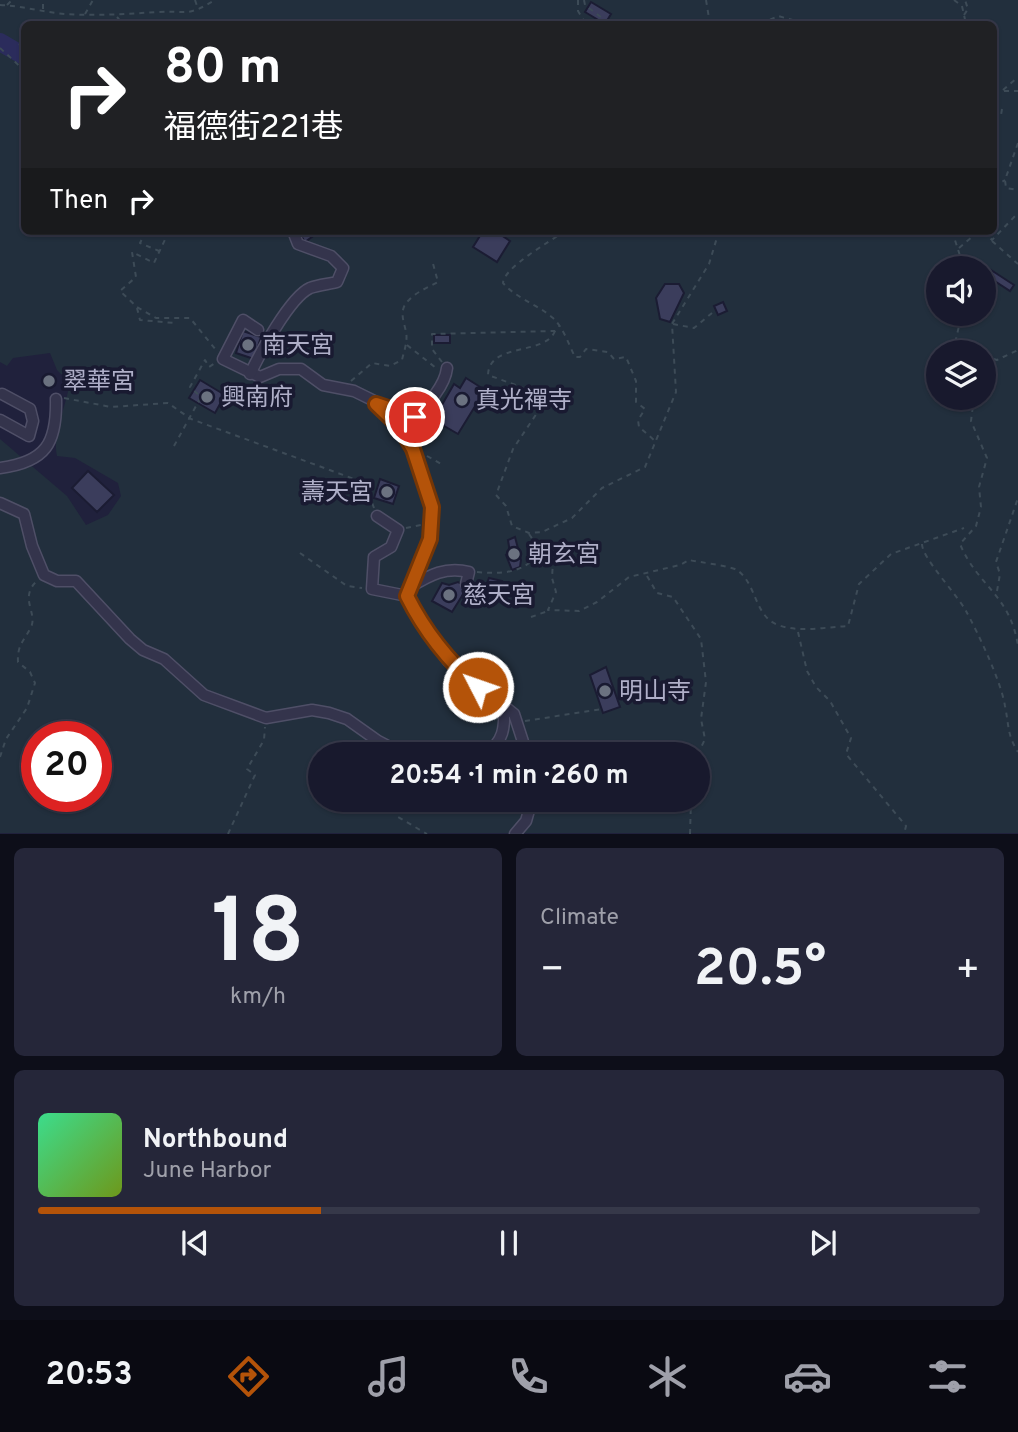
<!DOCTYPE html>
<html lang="en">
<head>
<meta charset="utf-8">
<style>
	:root { --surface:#18192d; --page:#252639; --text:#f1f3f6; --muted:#9fa0aa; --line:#363849; --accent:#b45309 }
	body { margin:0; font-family:Overpass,"Noto Sans TC",sans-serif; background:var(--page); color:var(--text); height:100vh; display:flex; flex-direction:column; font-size:26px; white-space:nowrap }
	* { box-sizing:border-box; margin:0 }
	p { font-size:23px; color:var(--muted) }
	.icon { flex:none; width:38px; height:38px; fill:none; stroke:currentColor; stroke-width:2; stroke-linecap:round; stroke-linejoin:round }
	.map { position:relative; height:834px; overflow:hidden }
	.drawer { display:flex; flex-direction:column; gap:14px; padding:14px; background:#0d0e19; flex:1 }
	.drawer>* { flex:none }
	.guide { position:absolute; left:21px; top:21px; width:976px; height:214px; border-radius:10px; box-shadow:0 2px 5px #0004,0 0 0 2px var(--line); background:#202124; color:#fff; overflow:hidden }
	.fabs { position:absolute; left:926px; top:256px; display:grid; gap:14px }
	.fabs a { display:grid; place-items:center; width:70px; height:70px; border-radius:50%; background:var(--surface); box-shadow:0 2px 5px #0004,0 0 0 2px var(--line); font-size:35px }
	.speed { position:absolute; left:21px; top:721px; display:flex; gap:14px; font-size:35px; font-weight:700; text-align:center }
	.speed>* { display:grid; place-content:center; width:91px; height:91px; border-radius:50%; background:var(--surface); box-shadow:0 2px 5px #0004,0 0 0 2px var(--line); line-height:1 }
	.speed .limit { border:10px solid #d22; background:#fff; color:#111 }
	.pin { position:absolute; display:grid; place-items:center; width:60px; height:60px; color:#fff; margin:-30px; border:4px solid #fff; border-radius:50%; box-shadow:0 2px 7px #0007 }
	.me { position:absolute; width:77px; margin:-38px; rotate:311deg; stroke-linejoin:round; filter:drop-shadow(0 0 5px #0008) }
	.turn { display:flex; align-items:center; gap:24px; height:147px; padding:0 28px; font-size:32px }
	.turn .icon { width:91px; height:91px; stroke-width:2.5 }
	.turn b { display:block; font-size:49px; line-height:60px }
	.then { display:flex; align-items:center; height:66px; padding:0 28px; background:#0003; gap:14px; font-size:26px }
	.big { font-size:52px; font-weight:700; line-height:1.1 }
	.drawer .card { flex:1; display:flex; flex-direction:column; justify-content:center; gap:10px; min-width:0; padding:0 24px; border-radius:10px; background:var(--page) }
	.drawer .dial { align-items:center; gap:0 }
	.dial b { font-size:91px; line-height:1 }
	.song { display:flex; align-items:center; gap:21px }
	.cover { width:84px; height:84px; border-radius:10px; background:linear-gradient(135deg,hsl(150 70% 55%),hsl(80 70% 35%)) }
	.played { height:7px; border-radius:4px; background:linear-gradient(90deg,var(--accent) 30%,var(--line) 30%) }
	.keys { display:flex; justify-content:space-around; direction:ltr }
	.heat { display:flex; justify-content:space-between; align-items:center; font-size:38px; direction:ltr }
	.drawer .tiles { flex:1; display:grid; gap:14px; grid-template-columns:1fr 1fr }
	.card:last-child { grid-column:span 2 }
	.trip { position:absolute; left:308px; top:742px; width:402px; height:70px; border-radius:35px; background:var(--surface); box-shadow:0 2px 5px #0004,0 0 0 2px var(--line); font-weight:700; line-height:70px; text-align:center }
	.menu { display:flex; height:112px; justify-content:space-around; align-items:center; background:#0a0a12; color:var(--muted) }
	.menu .icon { width:49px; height:49px }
	.menu .selected { color:var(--accent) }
	.menu b { font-size:32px; color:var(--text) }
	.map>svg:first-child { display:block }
</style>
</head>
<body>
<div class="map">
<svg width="1018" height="834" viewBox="0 0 1018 834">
	<rect width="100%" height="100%" fill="#20213c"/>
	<path fill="#222f3d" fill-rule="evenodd" d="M0,0H1018V833H0V439L67,496L86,525L108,515L121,496L118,483L75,458L57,456C52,437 66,405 70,383L57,370L50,353L13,358L7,366L0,362ZM24,24H994V231H24ZM938,268H984V313H938ZM938,352H984V397H938ZM37,737H96V796H37ZM320,754H698V800H320Z"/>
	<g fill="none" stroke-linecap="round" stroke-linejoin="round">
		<polyline stroke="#2b2c5c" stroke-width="18" points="0,42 24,56"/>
	</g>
	<g fill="#3b3d5c" stroke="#1b1c33" stroke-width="2">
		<polygon points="591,2 611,14 605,24 585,12"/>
		<polygon points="298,231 320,231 305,242"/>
		<polygon points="483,231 495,231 510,241 497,262 473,247"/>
		<polygon points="991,270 1014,285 1010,291 987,276"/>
		<polygon points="665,284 679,284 684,293 670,322 660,319 656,298"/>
		<polygon points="723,302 727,311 718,315 714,306"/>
		<polygon points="243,331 261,337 254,359 236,353"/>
		<rect x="434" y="335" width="16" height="8"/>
		<polygon points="54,376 55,385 44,386 43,377"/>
		<polygon points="466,378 485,390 458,434 439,423 444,413 439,410 454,384 460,388"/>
		<polygon points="200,380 225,395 215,413 189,398"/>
		<polygon points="88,471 114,495 97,512 72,488"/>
		<polygon points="380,479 399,486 393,504 374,498"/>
		<polygon points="515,537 521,560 520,567 512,570 506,555 510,553 508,540"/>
		<polygon points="489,578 502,581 501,586 509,587 504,600 483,593"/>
		<polygon points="458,582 467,588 452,612 432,601 442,583 449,585"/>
		<polygon points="606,667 620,707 603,713 590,675"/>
	</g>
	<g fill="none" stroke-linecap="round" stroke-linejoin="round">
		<defs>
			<g id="minor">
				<path d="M258,330L243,320L223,359L260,377L279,369H301L323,385L354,391L407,417H415C428,404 445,386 447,368"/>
				<path d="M250,374C260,353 290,297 310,288C318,285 329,284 337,282L343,268L331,256L298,244L293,231"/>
				<polyline points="376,404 400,427 413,449 432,507 431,539 407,596 417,618 448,661 514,714 527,754"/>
				<polyline points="0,420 29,436 33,421 30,409 2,394"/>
				<path d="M0,468C46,462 57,443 56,399"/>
				<polyline points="0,503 24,514 32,546 44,575 57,581 76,581 130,639 143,650 164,659 204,695 266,718 312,710 329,713 347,719 378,741 403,754"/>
				<polyline points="377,516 398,530 391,547 374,557 372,589 407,596"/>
				<path d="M410,587C430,575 446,566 469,572L466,584"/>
				<path d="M485,754C504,742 505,727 504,706"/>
				<polyline points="515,834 526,821 532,800"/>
			</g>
		</defs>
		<use href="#minor" stroke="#4f4f67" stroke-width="13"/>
		<g stroke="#3d4b57" stroke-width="2" stroke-dasharray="5 5" stroke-linecap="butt">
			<polyline points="195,0 198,9"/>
			<polyline points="578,0 578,11 586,24"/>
			<polyline points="584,0 585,5 610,24"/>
			<polyline points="706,0 710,24"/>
			<polyline points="954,0 962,6 966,24"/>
			<path d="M0,5C22,6 43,12 65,14C96,16 127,14 158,12C186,10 186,18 215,0"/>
			<polyline points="7,5 12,0"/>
			<polyline points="43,9 43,0"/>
			<polyline points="85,14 93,0"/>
			<polyline points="964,15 968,9 965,0"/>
			<polyline points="117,17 123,24"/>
			<polyline points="761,24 778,16 808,24"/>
			<polyline points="19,44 24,49"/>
			<polyline points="0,48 24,70"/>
			<polyline points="1003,90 1018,77"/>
			<polyline points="994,91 1018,91"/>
			<polyline points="994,103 1002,109 1001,115 994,119"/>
			<polyline points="1018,143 1005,180 1006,188 1018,190"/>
			<polyline points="994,187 1005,180"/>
			<polyline points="146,231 140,243 159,251"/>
			<polyline points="169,231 154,263 132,252 136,277 120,291 137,307 156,318 190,318 216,350"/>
			<path d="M565,231C551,241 504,267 503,283C517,299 537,304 553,318C563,327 569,345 575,357H580L586,349L608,352L614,359L626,357L636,381V402L645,409L638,420L639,427L654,440"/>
			<polyline points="952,231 964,268"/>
			<polyline points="984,231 992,240 1018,213"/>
			<polyline points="992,241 1018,264"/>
			<polyline points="959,248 979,231"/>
			<polyline points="962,259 972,268"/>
			<polyline points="984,296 992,312"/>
			<polyline points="137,308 140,320 174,323"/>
			<polyline points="673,324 694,328 712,313"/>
			<path d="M555,331C545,356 489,342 488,375L535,392L539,401L537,413L513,449L496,495L506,506L512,526L529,533L542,532L572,518L602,488L645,467L676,392L672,324L709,264L719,231"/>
			<polyline points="407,345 436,368"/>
			<polyline points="953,352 962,313"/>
			<polyline points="966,352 968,352"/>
			<polyline points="984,356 997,360 1018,350"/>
			<polyline points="442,362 432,349 432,334 555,331 559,326"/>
			<path d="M351,381L372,363L390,366L402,360C404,351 408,341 406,332C404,321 398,310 409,300C416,292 429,287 438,282L432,260"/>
			<path d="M974,397L971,421L987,458L979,487L981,507L976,526L960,544C978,587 1010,594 1018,646"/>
			<polyline points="64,398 111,407 168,403 191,419 365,483 374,508"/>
			<polyline points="174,446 201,397 190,387 205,360 209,367 215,363"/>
			<polyline points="427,456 443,465"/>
			<polyline points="406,528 421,525"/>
			<polyline points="529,534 538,547"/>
			<path d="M922,544C922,558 956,593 966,611C978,633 1001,681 1005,706C1009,725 1007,735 1018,752"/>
			<path d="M538,547L554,545L552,578L556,592L548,610L579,611L597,602L629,577L680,565L689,560C698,562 730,566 737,570C757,584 754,616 778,625C800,633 825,627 848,626L859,584L891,554L964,528"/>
			<polyline points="300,553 347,586 362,588"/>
			<path d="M477,572C500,574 521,574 538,555V547"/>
			<polyline points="647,576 657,593 673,597 701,639 706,682 701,719 705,739 698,754"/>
			<polyline points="997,591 1000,574 996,562 1018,498"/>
			<polyline points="531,617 548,611"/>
			<polyline points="798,632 807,671 816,687 830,701 851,738 846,754 906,826 904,834"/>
			<polyline points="525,721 602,709"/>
			<path d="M0,757L6,739L27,708L35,683L30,672L18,662C17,645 24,641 31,627C38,613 18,597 38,580"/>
			<polyline points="388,800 398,817 427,834"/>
			<polyline points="228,834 255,775 247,769 264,740 265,727"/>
			<polyline points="690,834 691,800"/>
		</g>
		<use href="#minor" stroke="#34344c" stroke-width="10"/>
	</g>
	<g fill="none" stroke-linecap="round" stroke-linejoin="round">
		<defs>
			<path id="route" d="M415,417L376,404L400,427L413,449L432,507L430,539L407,596C425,632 447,660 478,687"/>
		</defs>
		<use href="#route" stroke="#753606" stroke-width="18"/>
		<use href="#route" stroke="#b45309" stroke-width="12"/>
	</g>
	<g fill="#6b7280" stroke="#191a31" stroke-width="2.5">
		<circle cx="248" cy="345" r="7"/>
		<circle cx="49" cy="381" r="7"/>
		<circle cx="207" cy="397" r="7"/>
		<circle cx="462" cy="400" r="7"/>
		<circle cx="387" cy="492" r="7"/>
		<circle cx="514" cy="554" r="7"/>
		<circle cx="449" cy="595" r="7"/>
		<circle cx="605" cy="691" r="7"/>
	</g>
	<g text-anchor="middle" stroke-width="7" stroke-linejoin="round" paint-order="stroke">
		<g font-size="24" fill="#afafc8" stroke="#191a31" text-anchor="start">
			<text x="262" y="353">南天宮</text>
			<text x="63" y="389">翠華宮</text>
			<text x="221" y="405">興南府</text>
			<text x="476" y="408">真光禪寺</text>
			<text x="373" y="500" text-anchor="end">壽天宮</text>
			<text x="528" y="562">朝玄宮</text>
			<text x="463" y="603">慈天宮</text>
			<text x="619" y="699">明山寺</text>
		</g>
	</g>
</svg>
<div class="fabs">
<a><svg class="icon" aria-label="sound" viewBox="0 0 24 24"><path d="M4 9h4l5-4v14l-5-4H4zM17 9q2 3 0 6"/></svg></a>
<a><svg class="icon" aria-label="layers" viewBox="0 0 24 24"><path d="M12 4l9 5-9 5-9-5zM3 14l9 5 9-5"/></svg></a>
</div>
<div class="speed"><div class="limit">20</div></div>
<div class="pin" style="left:415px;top:417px;background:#d93025"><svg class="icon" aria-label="arrive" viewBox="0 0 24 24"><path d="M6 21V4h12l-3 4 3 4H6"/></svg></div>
<svg class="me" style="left:478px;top:687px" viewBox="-20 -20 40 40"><circle r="17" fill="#b45309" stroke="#fff" stroke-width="3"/><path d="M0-11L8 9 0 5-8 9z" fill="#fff"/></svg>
<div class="trip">20:54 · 1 min · 260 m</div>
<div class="guide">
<div class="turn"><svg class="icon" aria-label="right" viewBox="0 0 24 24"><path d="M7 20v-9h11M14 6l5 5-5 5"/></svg><div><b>80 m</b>福德街221巷</div></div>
<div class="then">Then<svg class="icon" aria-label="right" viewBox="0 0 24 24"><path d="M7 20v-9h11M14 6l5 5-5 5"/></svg></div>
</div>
</div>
<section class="drawer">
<div class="tiles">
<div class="card dial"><b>18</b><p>km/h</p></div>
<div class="card"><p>Climate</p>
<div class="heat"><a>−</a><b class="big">20.5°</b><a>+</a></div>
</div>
<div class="card">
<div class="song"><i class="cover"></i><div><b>Northbound</b><p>June Harbor</p></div></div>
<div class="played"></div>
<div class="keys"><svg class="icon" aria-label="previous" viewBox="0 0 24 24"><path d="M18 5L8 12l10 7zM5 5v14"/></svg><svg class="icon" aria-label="pause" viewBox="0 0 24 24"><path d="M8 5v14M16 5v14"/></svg><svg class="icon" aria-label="next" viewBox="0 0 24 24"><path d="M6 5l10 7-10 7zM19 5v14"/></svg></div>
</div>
</div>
</section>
<nav class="menu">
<b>20:53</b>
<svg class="icon selected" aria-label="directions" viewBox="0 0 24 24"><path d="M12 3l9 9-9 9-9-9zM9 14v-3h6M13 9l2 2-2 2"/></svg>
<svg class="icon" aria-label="music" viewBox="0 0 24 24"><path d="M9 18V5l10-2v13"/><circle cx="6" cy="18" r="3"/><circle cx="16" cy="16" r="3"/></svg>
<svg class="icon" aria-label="phone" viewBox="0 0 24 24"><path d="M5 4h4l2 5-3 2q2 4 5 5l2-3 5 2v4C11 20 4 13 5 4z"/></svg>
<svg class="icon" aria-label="climate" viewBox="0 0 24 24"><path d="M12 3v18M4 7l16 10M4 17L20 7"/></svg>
<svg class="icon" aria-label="car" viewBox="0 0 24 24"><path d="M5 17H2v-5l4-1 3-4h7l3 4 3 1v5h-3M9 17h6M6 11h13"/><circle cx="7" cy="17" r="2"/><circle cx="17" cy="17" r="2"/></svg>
<svg class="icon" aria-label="filters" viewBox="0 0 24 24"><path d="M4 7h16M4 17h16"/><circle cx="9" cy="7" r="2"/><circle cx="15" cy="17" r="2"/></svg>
</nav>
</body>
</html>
